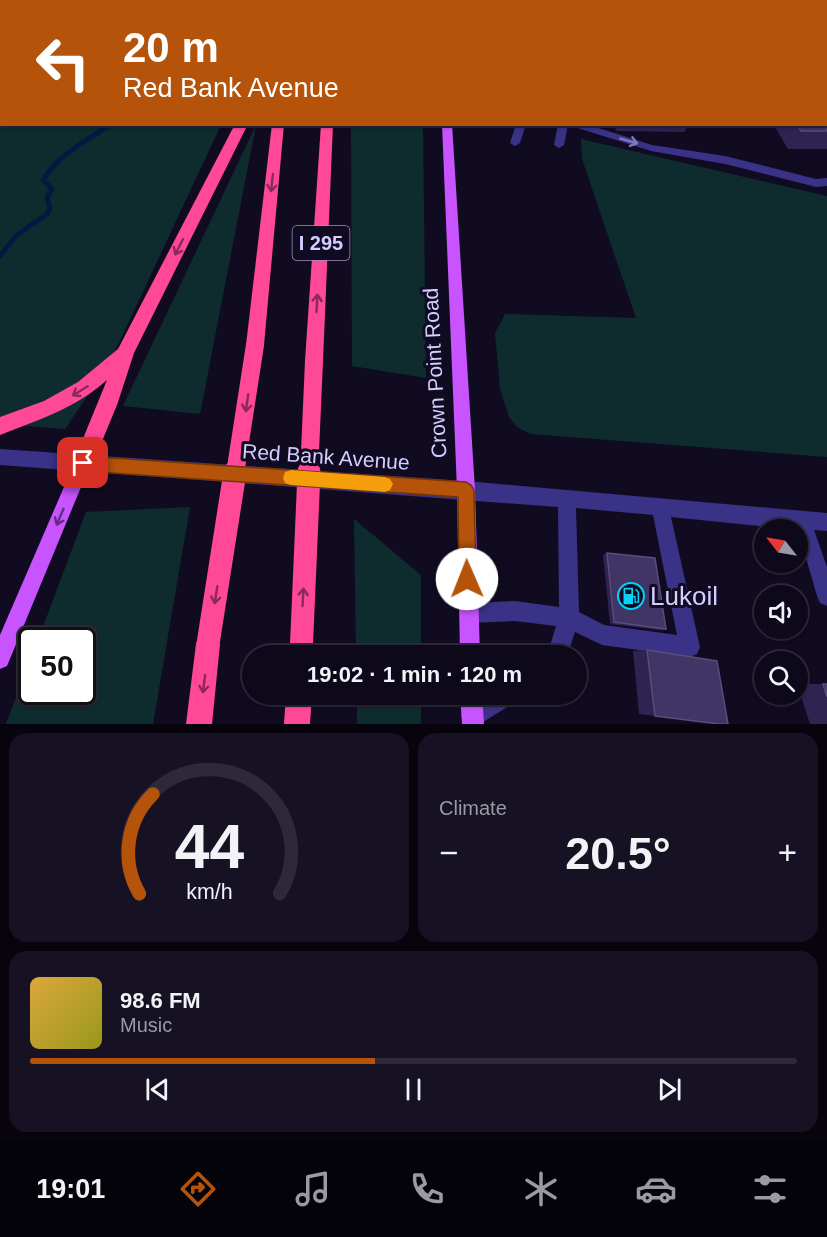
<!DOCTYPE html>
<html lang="en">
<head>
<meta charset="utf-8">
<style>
	:root { --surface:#0d081a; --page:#161123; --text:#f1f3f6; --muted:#9a9aa2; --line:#2d2939; --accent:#b45309 }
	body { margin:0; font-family:Arial,sans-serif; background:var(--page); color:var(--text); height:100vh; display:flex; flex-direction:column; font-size:22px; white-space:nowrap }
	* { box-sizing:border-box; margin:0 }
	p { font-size:20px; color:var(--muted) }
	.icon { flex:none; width:33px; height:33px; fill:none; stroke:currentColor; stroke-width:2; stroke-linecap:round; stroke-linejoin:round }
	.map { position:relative; height:724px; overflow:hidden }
	.side { display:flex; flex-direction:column; gap:9px; padding:9px; background:#07040e; flex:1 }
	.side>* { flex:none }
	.guide { position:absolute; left:0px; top:0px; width:828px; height:126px; box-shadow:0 2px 4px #0004,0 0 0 2px var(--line); background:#b45309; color:#fff; overflow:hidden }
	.needle { width:39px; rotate:301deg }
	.controls { position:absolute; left:754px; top:519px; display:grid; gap:12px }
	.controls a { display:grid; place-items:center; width:54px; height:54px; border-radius:50%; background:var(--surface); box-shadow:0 2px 4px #0004,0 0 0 2px var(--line); font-size:30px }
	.speed { position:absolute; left:18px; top:627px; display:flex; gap:12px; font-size:30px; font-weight:700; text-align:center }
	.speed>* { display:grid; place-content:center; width:78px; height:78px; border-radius:50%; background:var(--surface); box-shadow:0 2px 4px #0004,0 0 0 2px var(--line); line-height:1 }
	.speed .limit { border:3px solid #111; border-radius:9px; background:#fff; color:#111 }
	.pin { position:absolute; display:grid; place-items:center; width:51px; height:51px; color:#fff; margin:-26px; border-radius:12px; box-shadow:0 3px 9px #0006 }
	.me { position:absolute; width:66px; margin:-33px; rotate:359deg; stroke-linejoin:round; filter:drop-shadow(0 0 4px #0008) }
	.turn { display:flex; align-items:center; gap:21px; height:126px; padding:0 24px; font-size:27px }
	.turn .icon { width:78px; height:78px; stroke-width:2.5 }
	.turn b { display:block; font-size:42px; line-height:51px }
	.big { font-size:45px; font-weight:700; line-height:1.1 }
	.side .widget { flex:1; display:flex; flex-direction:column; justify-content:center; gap:9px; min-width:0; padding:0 21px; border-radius:18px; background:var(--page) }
	.side .dial { align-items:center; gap:0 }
	.dial svg { height:156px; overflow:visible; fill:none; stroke:var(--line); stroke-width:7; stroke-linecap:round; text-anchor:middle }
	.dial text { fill:var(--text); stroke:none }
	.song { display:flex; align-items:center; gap:18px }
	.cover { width:72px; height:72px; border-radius:9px; background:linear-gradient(135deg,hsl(40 70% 55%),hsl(60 70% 35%)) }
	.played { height:6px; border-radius:3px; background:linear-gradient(90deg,var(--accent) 45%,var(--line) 45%) }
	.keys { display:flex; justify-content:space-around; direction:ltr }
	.heat { display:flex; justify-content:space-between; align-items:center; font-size:33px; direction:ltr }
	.side .tiles { flex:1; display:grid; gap:9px; grid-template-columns:1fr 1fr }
	.widget:last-child { grid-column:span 2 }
	.trip { position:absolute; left:242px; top:645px; width:345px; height:60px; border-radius:30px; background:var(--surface); box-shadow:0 2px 4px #0004,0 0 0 2px var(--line); font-weight:700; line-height:60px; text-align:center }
	.tabs { display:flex; height:96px; justify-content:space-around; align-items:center; background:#05030a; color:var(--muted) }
	.tabs .icon { width:42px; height:42px }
	.tabs .on { color:var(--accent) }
	.tabs b { font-size:27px; color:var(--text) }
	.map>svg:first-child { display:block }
</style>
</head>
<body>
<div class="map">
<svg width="827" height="724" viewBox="0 0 827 724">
	<rect width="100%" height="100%" fill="#110b22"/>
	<g fill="#0e2c2d">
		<polygon points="0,80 2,124 221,125 109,364 65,429 0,424"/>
		<polygon points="256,125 200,414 123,406"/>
		<polygon points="351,125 423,125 426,378 352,366"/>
		<polygon points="581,139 827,196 827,457 531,434 517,427 509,417 500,389 495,333 505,314 636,318 582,159"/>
		<polygon points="190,507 153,724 6,724 31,657 32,692 82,692 82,640 38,640 86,512"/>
		<polygon points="354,519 421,575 421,655 356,655"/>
		<rect x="357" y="695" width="64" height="29"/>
	</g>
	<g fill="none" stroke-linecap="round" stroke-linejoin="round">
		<path stroke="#051842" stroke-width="5" d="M0,256L17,235L47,214L50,209L47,197L52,189L43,180C58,155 88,139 112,124"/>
		<g fill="#3a3286" fill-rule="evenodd">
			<rect x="533" y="0" width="8" height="2"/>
			<polygon points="516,124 526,124 520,143 515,146 510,143"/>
			<polygon points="558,124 586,124 652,145 725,156 816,179 827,178 827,186 816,187 725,164 651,151 568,125 564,145 559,148 554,145"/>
			<path d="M0,449L466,481L827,513V531L814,530L827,567V606L820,603L817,596L798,530L671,517L700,647L697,654L690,657L602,645L575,632L567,656H547L556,626L515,621L469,623L462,620L459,613L462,606L469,603L515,601L559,607L558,507L0,465ZM576,508L653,515L677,635L604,625L579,612Z"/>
			<polygon points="489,694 520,694 517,701 480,724 464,724 461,716 464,708"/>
		</g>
		<g fill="#c854ff" fill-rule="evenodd">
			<rect x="437" y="0" width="8" height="2"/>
			<polygon points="442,124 452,124 475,490 480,656 460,656 457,490"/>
			<polygon points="83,455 89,457 91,463 7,666 0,669 0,635 77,457"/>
			<polygon points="460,694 482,694 484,724 462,724"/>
		</g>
		<g fill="#ff4896" fill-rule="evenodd">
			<rect x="287" y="0" width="10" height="2"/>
			<rect x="326" y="0" width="10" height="2"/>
			<path d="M235,124H248L134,353L117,405L90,470L83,473L76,470L73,463L107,380C76,408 38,420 0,435V417L44,401L78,382L118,349Z"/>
			<polygon points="272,124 284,124 264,345 261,350 255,352 249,350 246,345"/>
			<polygon points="321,124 333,124 323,361 320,366 314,369 308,366 305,361"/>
			<polygon points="208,632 217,635 220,644 212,724 186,724 196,644 199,635"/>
			<polygon points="286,694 312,694 310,724 284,724"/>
		</g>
		<g stroke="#ff4896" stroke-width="18">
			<polyline points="235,474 255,345"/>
			<polyline points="309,474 314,361"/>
		</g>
		<g stroke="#ff4896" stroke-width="23">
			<polyline points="208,644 235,472"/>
			<polyline points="301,656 309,472"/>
		</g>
	</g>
	<g fill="#2f2352">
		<polygon points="555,0 631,0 632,2 555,2"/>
		<polygon points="696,0 802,0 803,2 695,2"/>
		<polygon points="827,29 827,149 788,149 773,124 826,124"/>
		<polygon points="614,124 722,124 720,127 687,127 684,132 616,131"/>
		<polygon points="607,553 666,629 660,630 610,624 603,555"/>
		<polygon points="647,650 655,716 639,714 633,651"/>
		<polygon points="798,684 827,684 827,724 810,724 798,687"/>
	</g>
	<g fill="#403565" stroke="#584d7d" stroke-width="1.5">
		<polygon points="564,0 631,0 632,2 564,2"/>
		<polygon points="711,0 802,0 803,2 712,2"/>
		<polygon points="826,28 827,131 801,131 797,124 826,124"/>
		<polygon points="607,553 655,558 666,629 614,622"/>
		<polygon points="647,650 717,661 728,724 719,724 655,716"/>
		<polygon points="823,684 827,684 827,697"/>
	</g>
	<defs><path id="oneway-shaft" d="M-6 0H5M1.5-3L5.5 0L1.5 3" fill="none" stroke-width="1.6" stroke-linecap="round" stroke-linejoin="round" transform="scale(1.5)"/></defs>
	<use stroke="#8078bc" href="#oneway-shaft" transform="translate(629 141) rotate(16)"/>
	<g stroke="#882a5c">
		<use href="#oneway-shaft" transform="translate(272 183) rotate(96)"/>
		<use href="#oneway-shaft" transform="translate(179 247) rotate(117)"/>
		<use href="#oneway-shaft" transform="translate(317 303) rotate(-87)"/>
		<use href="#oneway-shaft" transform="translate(80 391) rotate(148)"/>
		<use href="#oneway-shaft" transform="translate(247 403) rotate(98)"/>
		<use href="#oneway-shaft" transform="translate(216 595) rotate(99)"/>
		<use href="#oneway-shaft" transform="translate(303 597) rotate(-87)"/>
		<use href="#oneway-shaft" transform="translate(204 684) rotate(97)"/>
	</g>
	<use stroke="#632c85" href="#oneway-shaft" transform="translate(60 517) rotate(113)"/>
	<polygon fill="#b45309" stroke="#753606" stroke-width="1.5" points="83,456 466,482 471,485 474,490 476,579 474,585 467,588 461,585 459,579 458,497 83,471 77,469 75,463 77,458"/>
	<polygon fill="#f59e0b" points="291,470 385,477 390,479 393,484 390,490 385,492 291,485 285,483 283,478 285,472"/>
	<defs>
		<symbol id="fuel-ring" viewBox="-11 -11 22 22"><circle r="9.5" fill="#110b22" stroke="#00d2f8" stroke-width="1.5"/><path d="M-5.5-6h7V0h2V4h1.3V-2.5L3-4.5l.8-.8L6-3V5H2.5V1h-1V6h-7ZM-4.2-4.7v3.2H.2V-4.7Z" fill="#00d2f8"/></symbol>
	</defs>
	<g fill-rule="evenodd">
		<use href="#fuel-ring" x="616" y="581" width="30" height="30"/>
	</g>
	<g text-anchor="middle" stroke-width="6" stroke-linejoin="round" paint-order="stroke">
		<rect fill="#110b22" stroke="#9a93bd" stroke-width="1.5" x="292.5" y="226" width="57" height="34" rx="4.5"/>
		<g font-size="20" font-weight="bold" fill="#d5cdff">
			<text x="321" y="250">I 295</text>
		</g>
		<g font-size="21" fill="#d5cdff" stroke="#110b22">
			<text transform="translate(435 373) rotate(-93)" y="7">Crown Point Road</text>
			<text transform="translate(326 457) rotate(4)" y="7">Red Bank Avenue</text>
		</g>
		<g font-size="26" fill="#d5cdff" stroke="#110b22" text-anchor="start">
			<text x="650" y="605">Lukoil</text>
		</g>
	</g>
</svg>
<div class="controls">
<a><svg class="needle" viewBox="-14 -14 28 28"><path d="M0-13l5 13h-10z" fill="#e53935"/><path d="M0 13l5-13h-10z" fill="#9a9aa2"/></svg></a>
<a><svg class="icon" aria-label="sound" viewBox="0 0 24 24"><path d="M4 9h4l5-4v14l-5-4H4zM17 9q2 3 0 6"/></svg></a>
<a><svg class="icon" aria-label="search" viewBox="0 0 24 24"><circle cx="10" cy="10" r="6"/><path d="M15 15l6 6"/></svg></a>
</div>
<div class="speed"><div class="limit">50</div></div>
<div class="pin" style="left:83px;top:463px;background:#d93025"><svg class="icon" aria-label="arrive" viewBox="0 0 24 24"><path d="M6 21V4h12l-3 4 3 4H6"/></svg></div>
<svg class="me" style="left:467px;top:579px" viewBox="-20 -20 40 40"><circle r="19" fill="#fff"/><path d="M0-13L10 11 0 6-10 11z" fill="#b45309"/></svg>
<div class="trip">19:02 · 1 min · 120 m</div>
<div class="guide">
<div class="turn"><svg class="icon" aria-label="left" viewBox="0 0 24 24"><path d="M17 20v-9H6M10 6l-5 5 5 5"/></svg><div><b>20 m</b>Red Bank Avenue</div></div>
</div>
</div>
<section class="side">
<div class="tiles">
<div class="widget dial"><svg viewBox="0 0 100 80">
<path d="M14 69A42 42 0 1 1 86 69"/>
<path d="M14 69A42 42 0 0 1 21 18" stroke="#b45309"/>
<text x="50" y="56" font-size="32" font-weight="700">44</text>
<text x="50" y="72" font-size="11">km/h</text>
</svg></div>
<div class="widget"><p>Climate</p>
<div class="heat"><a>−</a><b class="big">20.5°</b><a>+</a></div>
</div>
<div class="widget">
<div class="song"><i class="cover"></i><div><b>98.6 FM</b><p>Music</p></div></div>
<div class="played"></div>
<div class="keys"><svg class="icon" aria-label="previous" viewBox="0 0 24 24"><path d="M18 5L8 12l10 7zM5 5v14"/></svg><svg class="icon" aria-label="pause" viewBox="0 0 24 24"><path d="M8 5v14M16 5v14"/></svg><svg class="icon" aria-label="next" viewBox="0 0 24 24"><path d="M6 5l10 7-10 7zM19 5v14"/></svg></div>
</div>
</div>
</section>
<nav class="tabs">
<b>19:01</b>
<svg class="icon on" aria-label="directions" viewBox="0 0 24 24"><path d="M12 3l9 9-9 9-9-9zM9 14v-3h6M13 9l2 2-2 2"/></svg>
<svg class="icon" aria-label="music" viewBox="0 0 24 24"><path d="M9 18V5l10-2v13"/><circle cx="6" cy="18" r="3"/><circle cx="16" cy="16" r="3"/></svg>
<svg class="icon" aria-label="phone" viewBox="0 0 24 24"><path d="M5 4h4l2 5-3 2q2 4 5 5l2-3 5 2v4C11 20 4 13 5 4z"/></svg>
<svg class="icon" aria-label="climate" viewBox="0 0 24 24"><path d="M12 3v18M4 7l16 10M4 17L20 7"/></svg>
<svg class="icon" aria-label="car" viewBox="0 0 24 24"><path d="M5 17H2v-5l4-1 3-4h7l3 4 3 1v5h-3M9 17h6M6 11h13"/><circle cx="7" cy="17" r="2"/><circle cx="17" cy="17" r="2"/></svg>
<svg class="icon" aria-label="filters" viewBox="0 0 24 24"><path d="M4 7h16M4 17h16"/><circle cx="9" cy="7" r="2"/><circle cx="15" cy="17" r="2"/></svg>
</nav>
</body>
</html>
